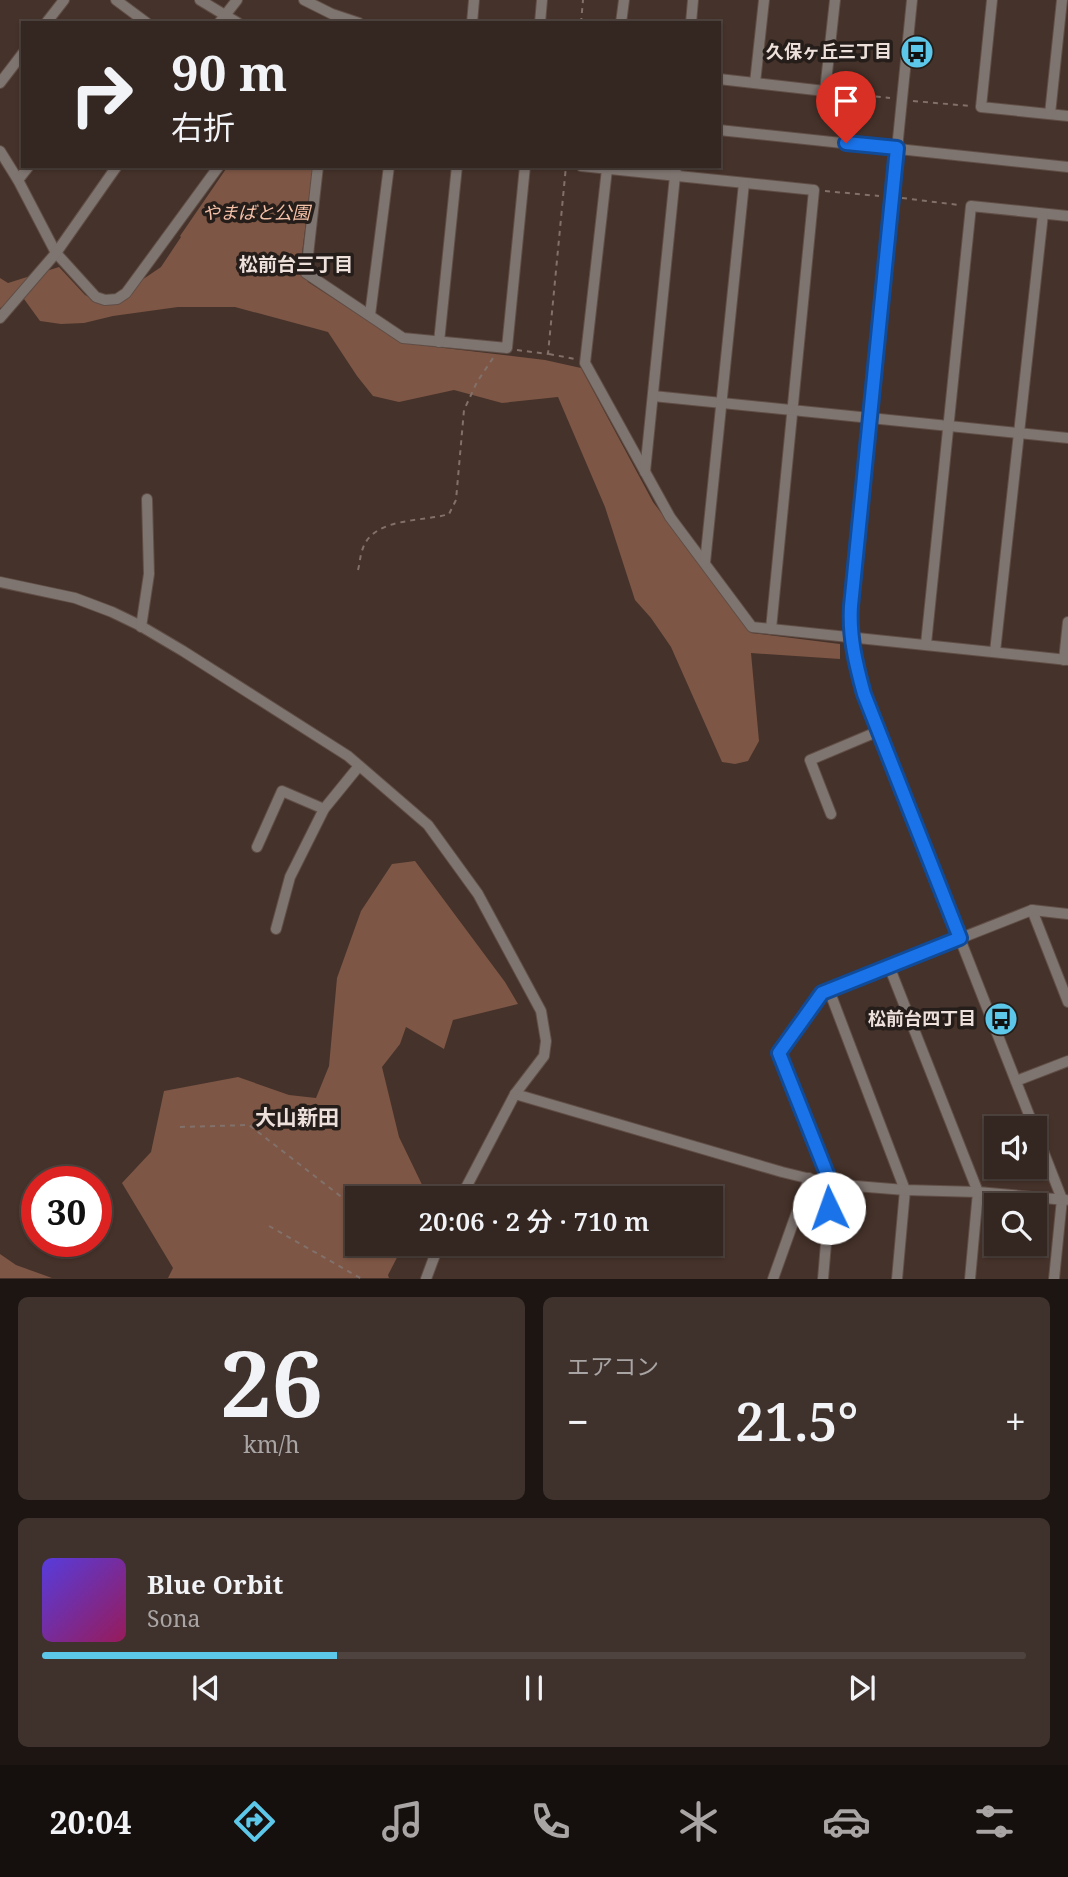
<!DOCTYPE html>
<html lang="ja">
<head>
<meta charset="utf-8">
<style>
	:root { --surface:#342620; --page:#3f322d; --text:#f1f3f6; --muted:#a9a5a5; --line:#4e433e; --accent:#5cc7e8 }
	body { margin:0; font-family:"Noto Serif","Noto Sans JP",serif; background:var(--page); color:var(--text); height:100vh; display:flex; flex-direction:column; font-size:26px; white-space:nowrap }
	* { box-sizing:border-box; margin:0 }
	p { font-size:23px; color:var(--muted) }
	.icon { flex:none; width:38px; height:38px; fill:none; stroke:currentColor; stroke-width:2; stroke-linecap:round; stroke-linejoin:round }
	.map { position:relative; height:1279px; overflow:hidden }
	.details { display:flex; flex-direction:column; gap:18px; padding:18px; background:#1d1512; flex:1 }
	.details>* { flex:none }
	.top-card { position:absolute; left:21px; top:21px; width:700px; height:147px; border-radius:0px; box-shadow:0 2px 5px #0004,0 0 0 2px var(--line); background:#342620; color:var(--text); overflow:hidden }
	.fabs { position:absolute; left:984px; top:1116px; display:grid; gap:14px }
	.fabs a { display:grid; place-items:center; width:63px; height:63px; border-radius:0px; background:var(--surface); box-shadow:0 2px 5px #0004,0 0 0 2px var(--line); font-size:35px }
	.speed { position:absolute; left:21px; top:1166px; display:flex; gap:14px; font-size:35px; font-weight:700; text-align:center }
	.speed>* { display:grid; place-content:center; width:91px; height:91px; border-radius:50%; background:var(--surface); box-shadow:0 2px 5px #0004,0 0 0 2px var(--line); line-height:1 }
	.speed .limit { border:10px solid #d22; background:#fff; color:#111 }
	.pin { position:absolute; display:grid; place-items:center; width:60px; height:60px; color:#fff; margin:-72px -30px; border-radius:50% 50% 50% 0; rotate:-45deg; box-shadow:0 0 7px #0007 }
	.pin .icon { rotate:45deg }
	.me { position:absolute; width:77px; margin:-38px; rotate:357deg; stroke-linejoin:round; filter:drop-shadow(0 0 5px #0008) }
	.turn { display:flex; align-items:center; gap:24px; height:147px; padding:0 35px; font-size:32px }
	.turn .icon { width:91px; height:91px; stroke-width:2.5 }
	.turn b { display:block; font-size:49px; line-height:60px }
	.big { font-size:52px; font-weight:600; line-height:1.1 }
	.details .widget { flex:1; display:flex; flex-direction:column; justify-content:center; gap:10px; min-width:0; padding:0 24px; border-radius:10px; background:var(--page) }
	.details .dial { align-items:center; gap:0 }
	.dial b { font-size:91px; line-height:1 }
	.song { display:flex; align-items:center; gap:21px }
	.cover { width:84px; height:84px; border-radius:10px; background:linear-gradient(135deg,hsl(250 70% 55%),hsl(330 70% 35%)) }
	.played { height:7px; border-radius:4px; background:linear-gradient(90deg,var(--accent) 30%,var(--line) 30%) }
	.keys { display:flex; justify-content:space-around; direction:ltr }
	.heat { display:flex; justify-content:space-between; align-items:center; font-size:38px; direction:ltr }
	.details .tiles { flex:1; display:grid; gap:18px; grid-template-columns:1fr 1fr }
	.widget:last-child { grid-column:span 2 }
	.trip { position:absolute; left:345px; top:1186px; width:378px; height:70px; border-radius:0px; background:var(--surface); box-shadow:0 2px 5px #0004,0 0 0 2px var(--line); font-weight:600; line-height:70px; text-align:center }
	.tabs { display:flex; height:112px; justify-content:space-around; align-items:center; background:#150f0d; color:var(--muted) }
	.tabs .icon { width:49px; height:49px }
	.tabs .on { color:var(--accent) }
	.tabs b { font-size:32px; color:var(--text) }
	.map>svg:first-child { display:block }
</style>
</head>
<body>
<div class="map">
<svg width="1068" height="1279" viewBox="0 0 1068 1279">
	<rect width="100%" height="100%" fill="#45322a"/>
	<g fill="#7d5645">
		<polygon points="228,166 313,166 301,261 308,282 402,343 545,360 581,368 653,502 751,633 840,644 840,659 751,653 759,741 748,761 735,764 722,762 671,647 651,618 635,600 605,507 558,397 502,403 454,390 399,402 373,396 357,376 328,332 235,307 178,307 113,316 84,323 61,324 40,321 24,299 0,308 0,278 8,283 59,267 85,295 105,305 161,267 181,237 180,236"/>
		<polygon points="415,861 505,982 518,1004 453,1020 444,1049 406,1027 400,1044 382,1067 399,1137 428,1197 357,1199 357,1244 404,1244 388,1275 389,1278 168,1278 173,1268 122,1183 151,1152 164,1091 238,1077 289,1095 316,1098 329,1066 337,978 361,911 392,864"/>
		<polygon points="0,1254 16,1265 52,1278 0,1278"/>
	</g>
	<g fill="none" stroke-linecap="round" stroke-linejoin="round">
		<defs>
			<g id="minor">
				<polyline points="116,0 147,23"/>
				<polyline points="200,0 238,23"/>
				<polyline points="304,0 332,14 359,23"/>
				<polyline points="912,0 851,606 851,637 864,694 1062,1199 1054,1279"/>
				<polyline points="992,0 981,107 1068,116"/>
				<polyline points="46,23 64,0"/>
				<polyline points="219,23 237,0"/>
				<polyline points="472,23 474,0"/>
				<polyline points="540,23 542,0"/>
				<polyline points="621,23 624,0"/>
				<polyline points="691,23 693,0"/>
				<polyline points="719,79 825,91 835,0"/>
				<polyline points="0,83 23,53"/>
				<polyline points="755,83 764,0"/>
				<polyline points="1050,114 1062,0"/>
				<polyline points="719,130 1068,167"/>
				<polyline points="0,151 18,180 56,253 96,297 105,300 117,299 126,293 219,166"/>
				<polyline points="318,166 306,273 403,338 507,348 525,166"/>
				<polyline points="581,166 814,190 771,629"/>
				<polyline points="607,169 585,363 670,517 752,627 1068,660"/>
				<polyline points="18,180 29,166"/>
				<polyline points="370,315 389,166"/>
				<polyline points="0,318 56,253 117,166"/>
				<polyline points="439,342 457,166"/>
				<polyline points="653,396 1068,438"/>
				<polyline points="645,472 676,166"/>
				<polyline points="705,563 744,183"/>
				<polyline points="0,582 75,598 112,612 139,625 183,651 348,756 428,825 478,894 541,1011 546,1041 544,1056 515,1094 460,1199"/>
				<polyline points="141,627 149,574 147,499"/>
				<polyline points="926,644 971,206 1068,216"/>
				<polyline points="995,652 1043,214"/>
				<polyline points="1064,660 1068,622"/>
				<polyline points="831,814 810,760 879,731"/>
				<polyline points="257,847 282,791 324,809"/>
				<polyline points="1032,910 1068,1002"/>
				<polyline points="276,929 290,877 324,809 359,766"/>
				<polyline points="889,966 978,1192 970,1279"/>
				<polyline points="829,990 905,1190 897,1279"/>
				<polyline points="1016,1081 1068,1061"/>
				<polyline points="515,1094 782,1172 831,1184 905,1190 978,1192 1066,1200"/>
				<polyline points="426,1279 439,1244"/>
				<polyline points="773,1279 809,1178"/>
				<polyline points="823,1279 831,1184 779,1053 822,993 829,990 1032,910 1068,914"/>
			</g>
		</defs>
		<use href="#minor" stroke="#604e46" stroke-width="12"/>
		<g stroke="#82716a" stroke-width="2" stroke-dasharray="5 5" stroke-linecap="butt">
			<polyline points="581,23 583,0"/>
			<polyline points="836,92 890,98"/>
			<polyline points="913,101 970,106"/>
			<polyline points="825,191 879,196"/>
			<polyline points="902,198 959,205"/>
			<polyline points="517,350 548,354 566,166"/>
			<polyline points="549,354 575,359"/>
			<path d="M358,570C360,563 360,555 363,548C374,517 423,522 449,514L456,500L464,410L477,382L493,358"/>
			<polyline points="180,1127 249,1125 357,1209"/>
			<polyline points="269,1226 362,1279"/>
			<polyline points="395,1244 422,1256"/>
		</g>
		<use href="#minor" stroke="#7e7470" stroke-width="10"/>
	</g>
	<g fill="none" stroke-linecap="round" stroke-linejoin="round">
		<defs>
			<path id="route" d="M829,1208L831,1184L779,1053L822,993L960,938L864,694C856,665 849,637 851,606L897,148L846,143"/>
		</defs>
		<use href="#route" stroke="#114b97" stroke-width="18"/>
		<use href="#route" stroke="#1a73e8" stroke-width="12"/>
	</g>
	<defs>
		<symbol id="bus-disc" viewBox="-11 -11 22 22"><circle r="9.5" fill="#5cc7e8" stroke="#251d19"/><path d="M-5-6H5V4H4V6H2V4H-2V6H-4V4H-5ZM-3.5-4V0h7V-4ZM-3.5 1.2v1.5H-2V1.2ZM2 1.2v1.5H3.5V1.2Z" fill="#111"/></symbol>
	</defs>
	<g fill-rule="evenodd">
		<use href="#bus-disc" x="898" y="33" width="38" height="38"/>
		<use href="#bus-disc" x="982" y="1000" width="38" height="38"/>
	</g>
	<g text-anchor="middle" stroke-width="7" stroke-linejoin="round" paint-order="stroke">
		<g font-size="18" font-weight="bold" fill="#ede0db" stroke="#251d19" text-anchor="end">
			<text x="892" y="58">久保ヶ丘三丁目</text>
			<text x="976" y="1025">松前台四丁目</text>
		</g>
		<g font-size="18" font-style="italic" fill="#f5c0a8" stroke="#251d19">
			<text x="256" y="219">やまばと公園</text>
		</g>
		<g font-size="19" font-weight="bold" fill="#ede0db" stroke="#251d19">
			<text x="296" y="271">松前台三丁目</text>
		</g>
		<g font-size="21" font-weight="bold" fill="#ede0db" stroke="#251d19">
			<text x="297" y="1125">大山新田</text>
		</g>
	</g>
</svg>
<div class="fabs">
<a><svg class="icon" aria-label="sound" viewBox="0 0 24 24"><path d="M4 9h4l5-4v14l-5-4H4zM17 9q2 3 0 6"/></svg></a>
<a><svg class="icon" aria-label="search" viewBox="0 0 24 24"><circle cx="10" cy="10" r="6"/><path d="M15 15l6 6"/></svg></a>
</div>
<div class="speed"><div class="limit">30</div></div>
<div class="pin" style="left:846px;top:143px;background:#d93025"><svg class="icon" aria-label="arrive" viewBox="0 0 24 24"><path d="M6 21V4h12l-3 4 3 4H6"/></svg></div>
<svg class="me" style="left:829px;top:1208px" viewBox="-20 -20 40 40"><circle r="19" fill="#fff"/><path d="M0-13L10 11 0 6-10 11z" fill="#1a73e8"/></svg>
<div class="trip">20:06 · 2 分 · 710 m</div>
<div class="top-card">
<div class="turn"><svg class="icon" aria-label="right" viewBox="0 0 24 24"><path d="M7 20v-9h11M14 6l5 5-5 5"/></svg><div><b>90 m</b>右折</div></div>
</div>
</div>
<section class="details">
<div class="tiles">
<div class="widget dial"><b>26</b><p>km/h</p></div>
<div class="widget"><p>エアコン</p>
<div class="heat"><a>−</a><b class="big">21.5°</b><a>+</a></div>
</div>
<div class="widget">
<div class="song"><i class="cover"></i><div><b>Blue Orbit</b><p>Sona</p></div></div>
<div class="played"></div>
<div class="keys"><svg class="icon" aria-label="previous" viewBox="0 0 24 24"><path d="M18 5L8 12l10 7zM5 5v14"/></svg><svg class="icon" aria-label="pause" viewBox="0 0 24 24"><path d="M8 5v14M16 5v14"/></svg><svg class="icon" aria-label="next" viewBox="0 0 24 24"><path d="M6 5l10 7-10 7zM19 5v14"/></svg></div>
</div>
</div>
</section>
<nav class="tabs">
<b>20:04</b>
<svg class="icon on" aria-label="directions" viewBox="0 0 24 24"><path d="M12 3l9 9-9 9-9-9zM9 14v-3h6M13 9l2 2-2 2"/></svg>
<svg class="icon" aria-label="music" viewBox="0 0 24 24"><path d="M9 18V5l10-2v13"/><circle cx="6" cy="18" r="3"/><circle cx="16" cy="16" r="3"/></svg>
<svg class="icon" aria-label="phone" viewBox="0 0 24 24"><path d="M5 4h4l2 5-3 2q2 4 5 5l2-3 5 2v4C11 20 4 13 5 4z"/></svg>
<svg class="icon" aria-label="climate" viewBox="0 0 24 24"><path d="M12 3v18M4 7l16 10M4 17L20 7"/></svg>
<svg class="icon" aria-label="car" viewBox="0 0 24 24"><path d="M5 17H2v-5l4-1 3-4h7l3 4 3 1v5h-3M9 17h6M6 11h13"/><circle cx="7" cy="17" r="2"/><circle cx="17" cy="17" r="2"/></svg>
<svg class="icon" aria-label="filters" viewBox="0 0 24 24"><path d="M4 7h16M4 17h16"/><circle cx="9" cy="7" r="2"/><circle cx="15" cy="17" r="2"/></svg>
</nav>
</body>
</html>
